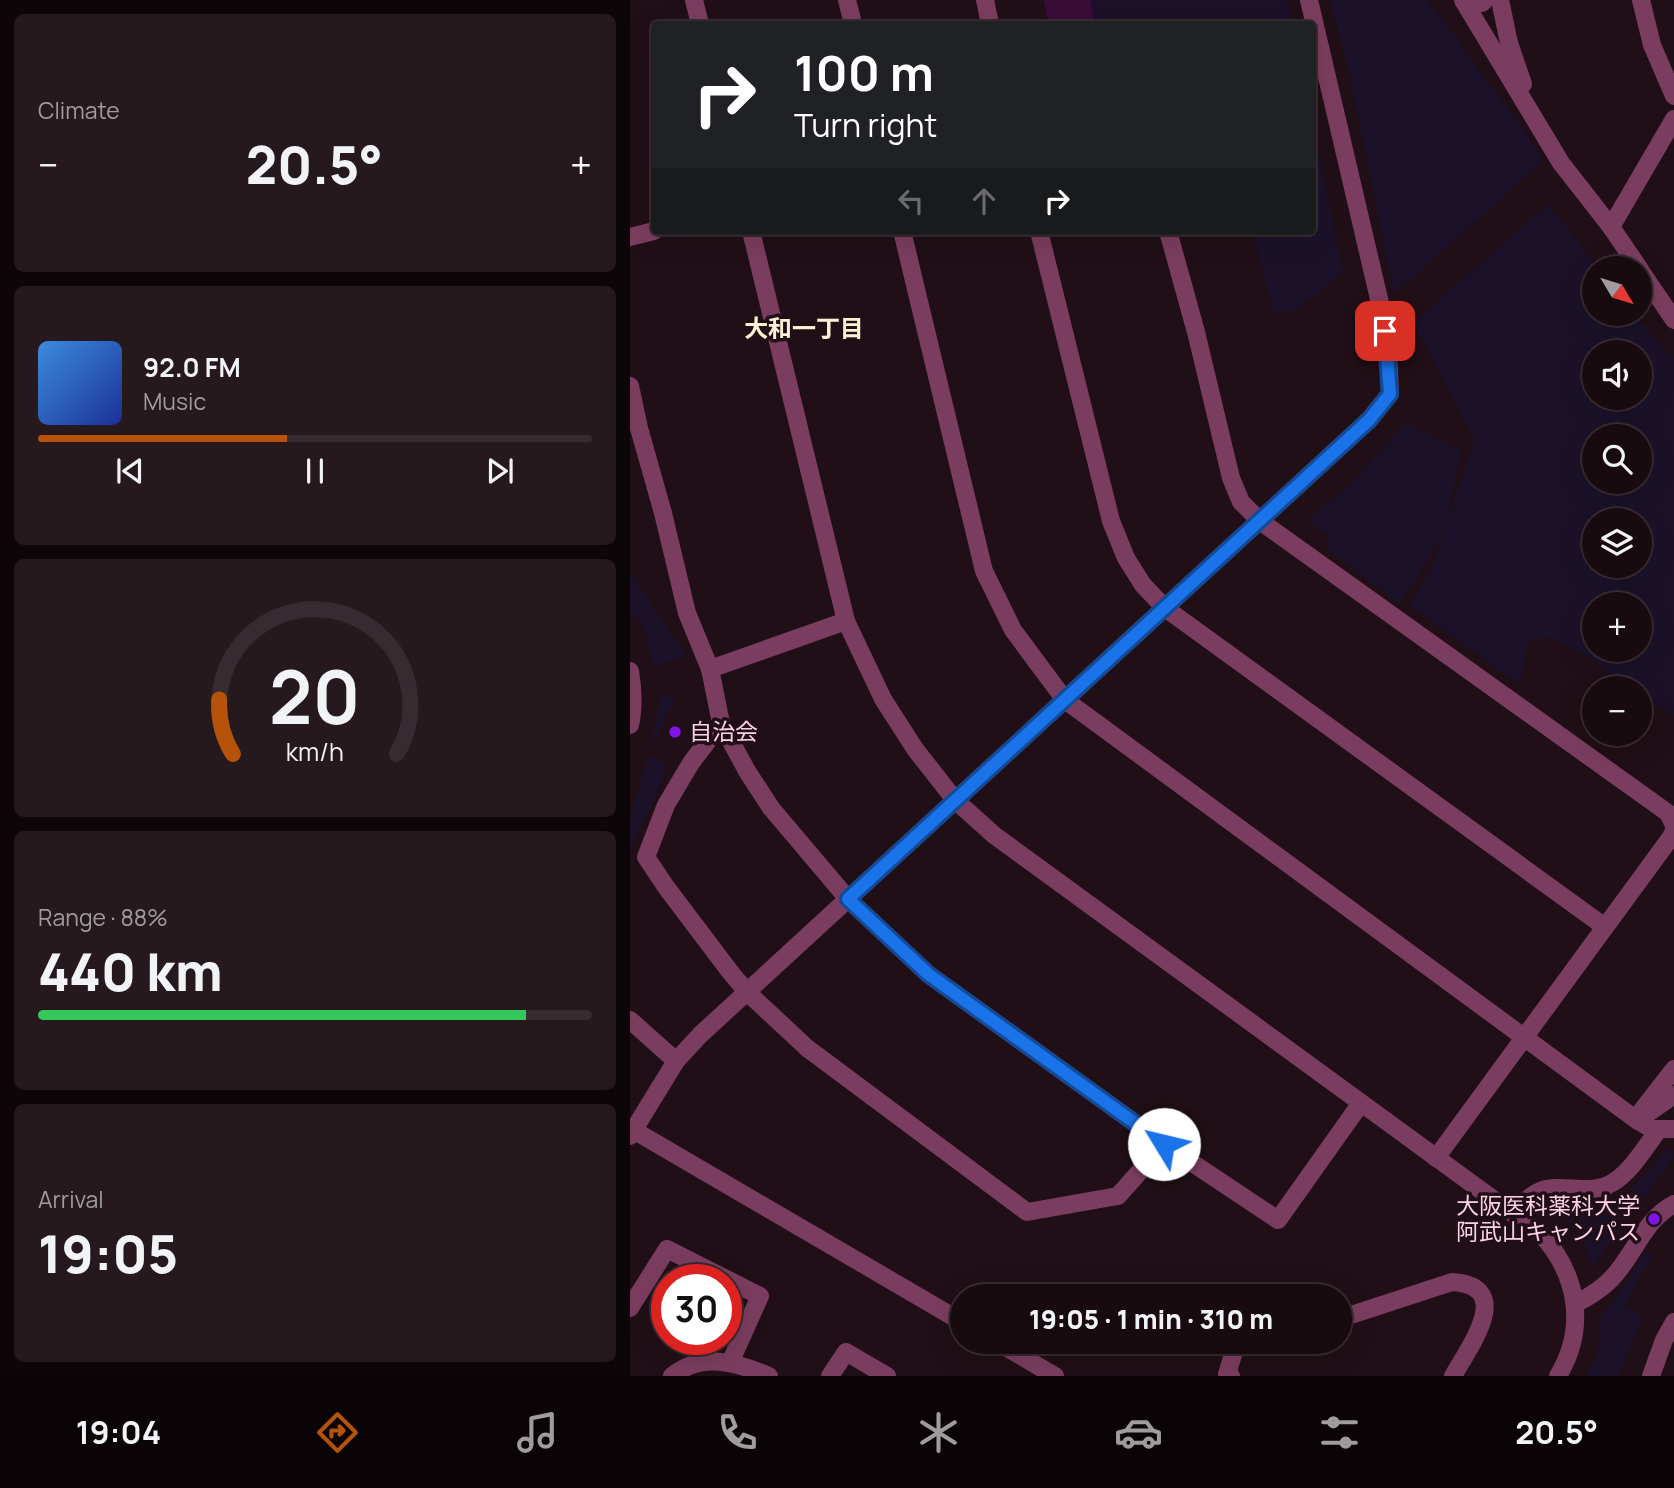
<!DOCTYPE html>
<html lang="en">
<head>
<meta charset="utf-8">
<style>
	:root { --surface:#180b10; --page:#25191e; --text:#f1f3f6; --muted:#9f9b9f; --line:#362b30; --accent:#b45309 }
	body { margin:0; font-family:Manrope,"Noto Sans JP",sans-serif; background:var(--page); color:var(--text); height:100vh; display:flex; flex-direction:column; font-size:26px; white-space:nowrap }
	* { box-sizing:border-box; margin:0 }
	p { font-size:23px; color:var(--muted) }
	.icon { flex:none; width:38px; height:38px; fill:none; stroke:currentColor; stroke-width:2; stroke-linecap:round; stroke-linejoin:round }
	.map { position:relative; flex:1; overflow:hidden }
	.drawer { display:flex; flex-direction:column; gap:14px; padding:14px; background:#0d0609; width:630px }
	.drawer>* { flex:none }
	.hud { position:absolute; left:21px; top:21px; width:665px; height:214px; border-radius:7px; box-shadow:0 7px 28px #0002,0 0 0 2px var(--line); background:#202124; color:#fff; overflow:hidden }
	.needle { width:46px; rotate:128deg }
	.fabs { position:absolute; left:952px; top:256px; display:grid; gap:14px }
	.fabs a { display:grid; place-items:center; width:70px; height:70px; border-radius:50%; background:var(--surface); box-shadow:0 7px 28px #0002,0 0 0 2px var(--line); font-size:35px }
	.speed { position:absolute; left:21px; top:1264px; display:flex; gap:14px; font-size:35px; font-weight:700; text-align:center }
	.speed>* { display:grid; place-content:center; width:91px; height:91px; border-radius:50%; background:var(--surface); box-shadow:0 7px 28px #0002,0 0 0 2px var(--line); line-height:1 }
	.speed .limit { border:10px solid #d22; background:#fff; color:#111 }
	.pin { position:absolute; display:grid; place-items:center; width:60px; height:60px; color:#fff; margin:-30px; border-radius:14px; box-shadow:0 4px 10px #0006 }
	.me { position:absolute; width:77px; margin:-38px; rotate:306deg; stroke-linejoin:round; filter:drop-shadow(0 0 5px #0008) }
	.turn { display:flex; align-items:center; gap:24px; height:147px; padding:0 28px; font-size:32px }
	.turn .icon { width:91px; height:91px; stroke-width:2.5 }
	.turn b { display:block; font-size:49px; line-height:60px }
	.lanes { display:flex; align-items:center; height:66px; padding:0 28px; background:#0003; justify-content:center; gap:35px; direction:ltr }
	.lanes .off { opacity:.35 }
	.big { font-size:52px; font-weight:800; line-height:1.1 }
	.drawer .widget { flex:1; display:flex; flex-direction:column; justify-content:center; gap:10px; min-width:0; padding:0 24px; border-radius:10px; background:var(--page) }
	.drawer .dial { align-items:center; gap:0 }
	.dial svg { height:182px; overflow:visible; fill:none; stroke:var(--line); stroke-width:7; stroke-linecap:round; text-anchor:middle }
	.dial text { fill:var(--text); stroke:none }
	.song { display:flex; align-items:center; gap:21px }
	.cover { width:84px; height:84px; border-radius:10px; background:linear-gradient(135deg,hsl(210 70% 55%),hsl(230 70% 35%)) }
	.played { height:7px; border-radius:4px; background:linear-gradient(90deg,var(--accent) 45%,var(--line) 45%) }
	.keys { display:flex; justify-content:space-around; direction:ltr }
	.heat { display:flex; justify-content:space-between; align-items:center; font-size:38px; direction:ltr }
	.charge { height:10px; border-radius:5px; background:linear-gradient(90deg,#34c759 88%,var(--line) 0) }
	.trip { position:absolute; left:320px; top:1284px; width:402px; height:70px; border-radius:35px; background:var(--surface); box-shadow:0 7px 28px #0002,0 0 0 2px var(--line); font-weight:800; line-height:70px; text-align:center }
	.tab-bar { display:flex; height:112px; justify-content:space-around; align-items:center; background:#0a0406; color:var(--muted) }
	.tab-bar .icon { width:49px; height:49px }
	.tab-bar .on { color:var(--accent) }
	.tab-bar b { font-size:32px; color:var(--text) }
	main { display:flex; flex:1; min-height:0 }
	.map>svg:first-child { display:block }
</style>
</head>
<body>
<main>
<section class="drawer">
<div class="widget"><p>Climate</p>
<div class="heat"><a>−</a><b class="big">20.5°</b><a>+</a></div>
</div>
<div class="widget">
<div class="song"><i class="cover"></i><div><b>92.0 FM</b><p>Music</p></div></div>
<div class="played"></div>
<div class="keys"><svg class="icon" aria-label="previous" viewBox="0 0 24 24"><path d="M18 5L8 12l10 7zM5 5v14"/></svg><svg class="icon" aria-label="pause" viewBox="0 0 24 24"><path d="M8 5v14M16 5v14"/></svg><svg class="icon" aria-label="next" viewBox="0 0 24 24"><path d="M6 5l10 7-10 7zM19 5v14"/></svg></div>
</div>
<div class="widget dial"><svg viewBox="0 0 100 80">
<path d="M14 69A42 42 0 1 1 86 69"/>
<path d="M14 69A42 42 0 0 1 8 45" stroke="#b45309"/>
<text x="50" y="56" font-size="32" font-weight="700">20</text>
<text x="50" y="72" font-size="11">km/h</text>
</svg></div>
<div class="widget"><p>Range · 88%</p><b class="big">440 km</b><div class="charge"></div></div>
<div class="widget"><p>Arrival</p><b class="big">19:05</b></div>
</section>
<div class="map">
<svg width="1044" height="1376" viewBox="0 0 1044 1376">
	<rect width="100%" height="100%" fill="#200f16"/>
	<g fill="#1b1229" fill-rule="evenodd">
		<polygon points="449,0 657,0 662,24 454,24"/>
		<polygon points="700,0 795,0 816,23 845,66 891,125 913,161 764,294 718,67"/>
		<polygon points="683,126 713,272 665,311 643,312 622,231 682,231"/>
		<path d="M918,204L968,268H964V313H1003L1044,362V717L1010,692V688H1003L942,647L919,638L898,639L890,685L780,605L802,568L845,439L783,323ZM964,352H1010V397H964ZM964,436H1010V481H964ZM964,520H1010V565H964ZM964,604H1010V649H964Z"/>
		<polygon points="776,423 831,450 816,523 806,547 769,604 697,548 699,536 677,521 722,482"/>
		<polygon points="0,573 56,656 24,667 13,625 0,611"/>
		<polygon points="42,694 45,698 24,742 22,740 29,706 28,698"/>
		<polygon points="18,756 28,759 37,765 25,798 0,847 0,820"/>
		<path d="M1037,1147L1044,1157L962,1267C954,1234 947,1228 920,1207L922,1204C943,1204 970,1209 988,1200C1003,1193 1026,1161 1037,1147Z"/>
		<polygon points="1014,1252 1024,1254 994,1305 1013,1319 987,1376 956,1376 967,1357 971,1316 989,1294"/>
	</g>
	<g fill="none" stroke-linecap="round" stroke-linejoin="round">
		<polyline stroke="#3a0d38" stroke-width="46" points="437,0 442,24"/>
		<g stroke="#7b3d5f" stroke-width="18">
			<polyline points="64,0 70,24"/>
			<polyline points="217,0 223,24"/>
			<polyline points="355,0 360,24"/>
			<polyline points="833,0 931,163 981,227 1044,119"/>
			<polyline points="838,0 852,3 855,0"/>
			<polyline points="870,0 879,43 893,84"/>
			<polyline points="1011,0 1022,45 1044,96"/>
			<polyline points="981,227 1009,268"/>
			<path d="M121,231L216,621L253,699L285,749L325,800L364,835L911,1234C948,1275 957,1328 928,1376"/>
			<polyline points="272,231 354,571 383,630 435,700 1008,1121 1022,1129 1044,1129"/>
			<polyline points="409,231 481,521 496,558 513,585 535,608 975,927"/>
			<polyline points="538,231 566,332 601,478 611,502 630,521 1038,813 1044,825"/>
			<polyline points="0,237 24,231"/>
			<polyline points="1010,270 1044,320"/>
			<polyline points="0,386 9,428 33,513 57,613 80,669 91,723 117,771 141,808 218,899 298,974 534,1144 488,1196 397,1212 177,1048 117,992 101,973 36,887 16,857 36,805 61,763 91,723"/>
			<polyline points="80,669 216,621"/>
			<path d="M0,671C3,689 4,707 0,725"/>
			<polyline points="0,1020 46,1061"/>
			<polyline points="1015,1115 1044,1095"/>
			<polyline points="1006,1118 1044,1069"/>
			<polyline points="0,1128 332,1322"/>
			<polyline points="0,1136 46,1061 70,1035 739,420 760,394 758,347 753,316 679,0"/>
			<polyline points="534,1144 648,1220 731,1103"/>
			<polyline points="806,1158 1041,837 1044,830"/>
			<path d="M884,1215C891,1207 898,1196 908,1192C928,1182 957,1195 978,1185C998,1177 1016,1146 1029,1129"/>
			<path d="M945,1304C961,1296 977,1286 988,1271C1006,1249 1017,1218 1044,1204"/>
			<polyline points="0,1308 37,1249 130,1296 100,1363"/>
			<path d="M710,1315H721L822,1282C886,1286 839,1347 823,1376"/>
			<polyline points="367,1342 425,1376"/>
			<path d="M42,1376C72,1352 106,1362 139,1376"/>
			<polyline points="200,1376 216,1352 257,1376"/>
			<polyline points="601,1376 597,1374 607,1342"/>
			<polyline points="1021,1376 1034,1340 1044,1322"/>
		</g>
	</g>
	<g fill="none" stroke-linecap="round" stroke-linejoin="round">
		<defs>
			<polyline id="route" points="534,1144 298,974 218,899 739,420 760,394 755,331"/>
		</defs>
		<use href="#route" stroke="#114b97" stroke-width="18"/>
		<use href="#route" stroke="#1a73e8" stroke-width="12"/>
	</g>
	<g fill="#8013e6" stroke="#200f16" stroke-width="2.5">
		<circle cx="45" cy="732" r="7"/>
		<circle cx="1024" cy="1219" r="7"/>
	</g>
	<g text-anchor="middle" stroke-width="7" stroke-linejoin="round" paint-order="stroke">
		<g font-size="23" fill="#fbd1e5" stroke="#200f16" text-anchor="start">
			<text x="59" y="740">自治会</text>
			<text x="1010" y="1214" text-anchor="end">大阪医科薬科大学<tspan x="1010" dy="26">阿武山キャンパス</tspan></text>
		</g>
		<g font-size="24" font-weight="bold" fill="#fbf2d3" stroke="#200f16">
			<text x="174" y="337">大和一丁目</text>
		</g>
	</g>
</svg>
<div class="fabs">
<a><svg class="needle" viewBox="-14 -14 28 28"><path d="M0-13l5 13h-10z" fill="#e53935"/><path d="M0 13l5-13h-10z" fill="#9f9b9f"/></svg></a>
<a><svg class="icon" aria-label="sound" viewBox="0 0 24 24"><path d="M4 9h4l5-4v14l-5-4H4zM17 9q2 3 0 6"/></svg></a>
<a><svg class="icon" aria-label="search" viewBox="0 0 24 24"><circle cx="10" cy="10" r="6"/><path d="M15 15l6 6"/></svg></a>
<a><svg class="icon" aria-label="layers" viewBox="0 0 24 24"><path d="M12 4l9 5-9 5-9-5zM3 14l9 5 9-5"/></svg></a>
<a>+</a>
<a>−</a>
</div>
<div class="speed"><div class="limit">30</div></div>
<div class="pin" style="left:755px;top:331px;background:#d93025"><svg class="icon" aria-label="arrive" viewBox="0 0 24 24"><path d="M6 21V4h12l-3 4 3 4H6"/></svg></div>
<svg class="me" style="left:534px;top:1144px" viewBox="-20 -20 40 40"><circle r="19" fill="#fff"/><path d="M0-13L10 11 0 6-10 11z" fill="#1a73e8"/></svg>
<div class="trip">19:05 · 1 min · 310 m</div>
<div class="hud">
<div class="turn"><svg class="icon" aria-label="right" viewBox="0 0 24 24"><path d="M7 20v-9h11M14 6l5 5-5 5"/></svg><div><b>100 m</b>Turn right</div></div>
<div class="lanes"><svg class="icon off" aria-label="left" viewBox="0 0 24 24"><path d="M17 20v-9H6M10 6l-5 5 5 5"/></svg><svg class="icon off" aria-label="ahead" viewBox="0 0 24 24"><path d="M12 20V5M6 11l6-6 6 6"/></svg><svg class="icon" aria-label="right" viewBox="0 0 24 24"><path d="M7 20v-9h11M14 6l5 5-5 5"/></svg></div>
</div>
</div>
</main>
<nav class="tab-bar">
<b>19:04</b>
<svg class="icon on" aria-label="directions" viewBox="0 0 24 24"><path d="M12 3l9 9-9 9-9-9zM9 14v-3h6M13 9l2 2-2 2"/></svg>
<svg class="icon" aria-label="music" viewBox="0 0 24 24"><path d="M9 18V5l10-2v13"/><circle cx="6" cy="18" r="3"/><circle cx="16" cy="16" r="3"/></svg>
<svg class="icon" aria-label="phone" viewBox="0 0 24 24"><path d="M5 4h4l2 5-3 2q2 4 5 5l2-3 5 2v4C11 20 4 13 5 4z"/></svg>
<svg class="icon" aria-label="climate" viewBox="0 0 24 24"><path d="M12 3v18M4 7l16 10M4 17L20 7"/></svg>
<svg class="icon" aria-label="car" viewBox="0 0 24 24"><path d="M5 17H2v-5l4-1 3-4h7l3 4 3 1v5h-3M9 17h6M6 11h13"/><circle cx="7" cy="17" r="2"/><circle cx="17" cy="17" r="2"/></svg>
<svg class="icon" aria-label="filters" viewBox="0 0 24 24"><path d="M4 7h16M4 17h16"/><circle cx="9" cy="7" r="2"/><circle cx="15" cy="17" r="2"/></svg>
<b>20.5°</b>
</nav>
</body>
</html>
